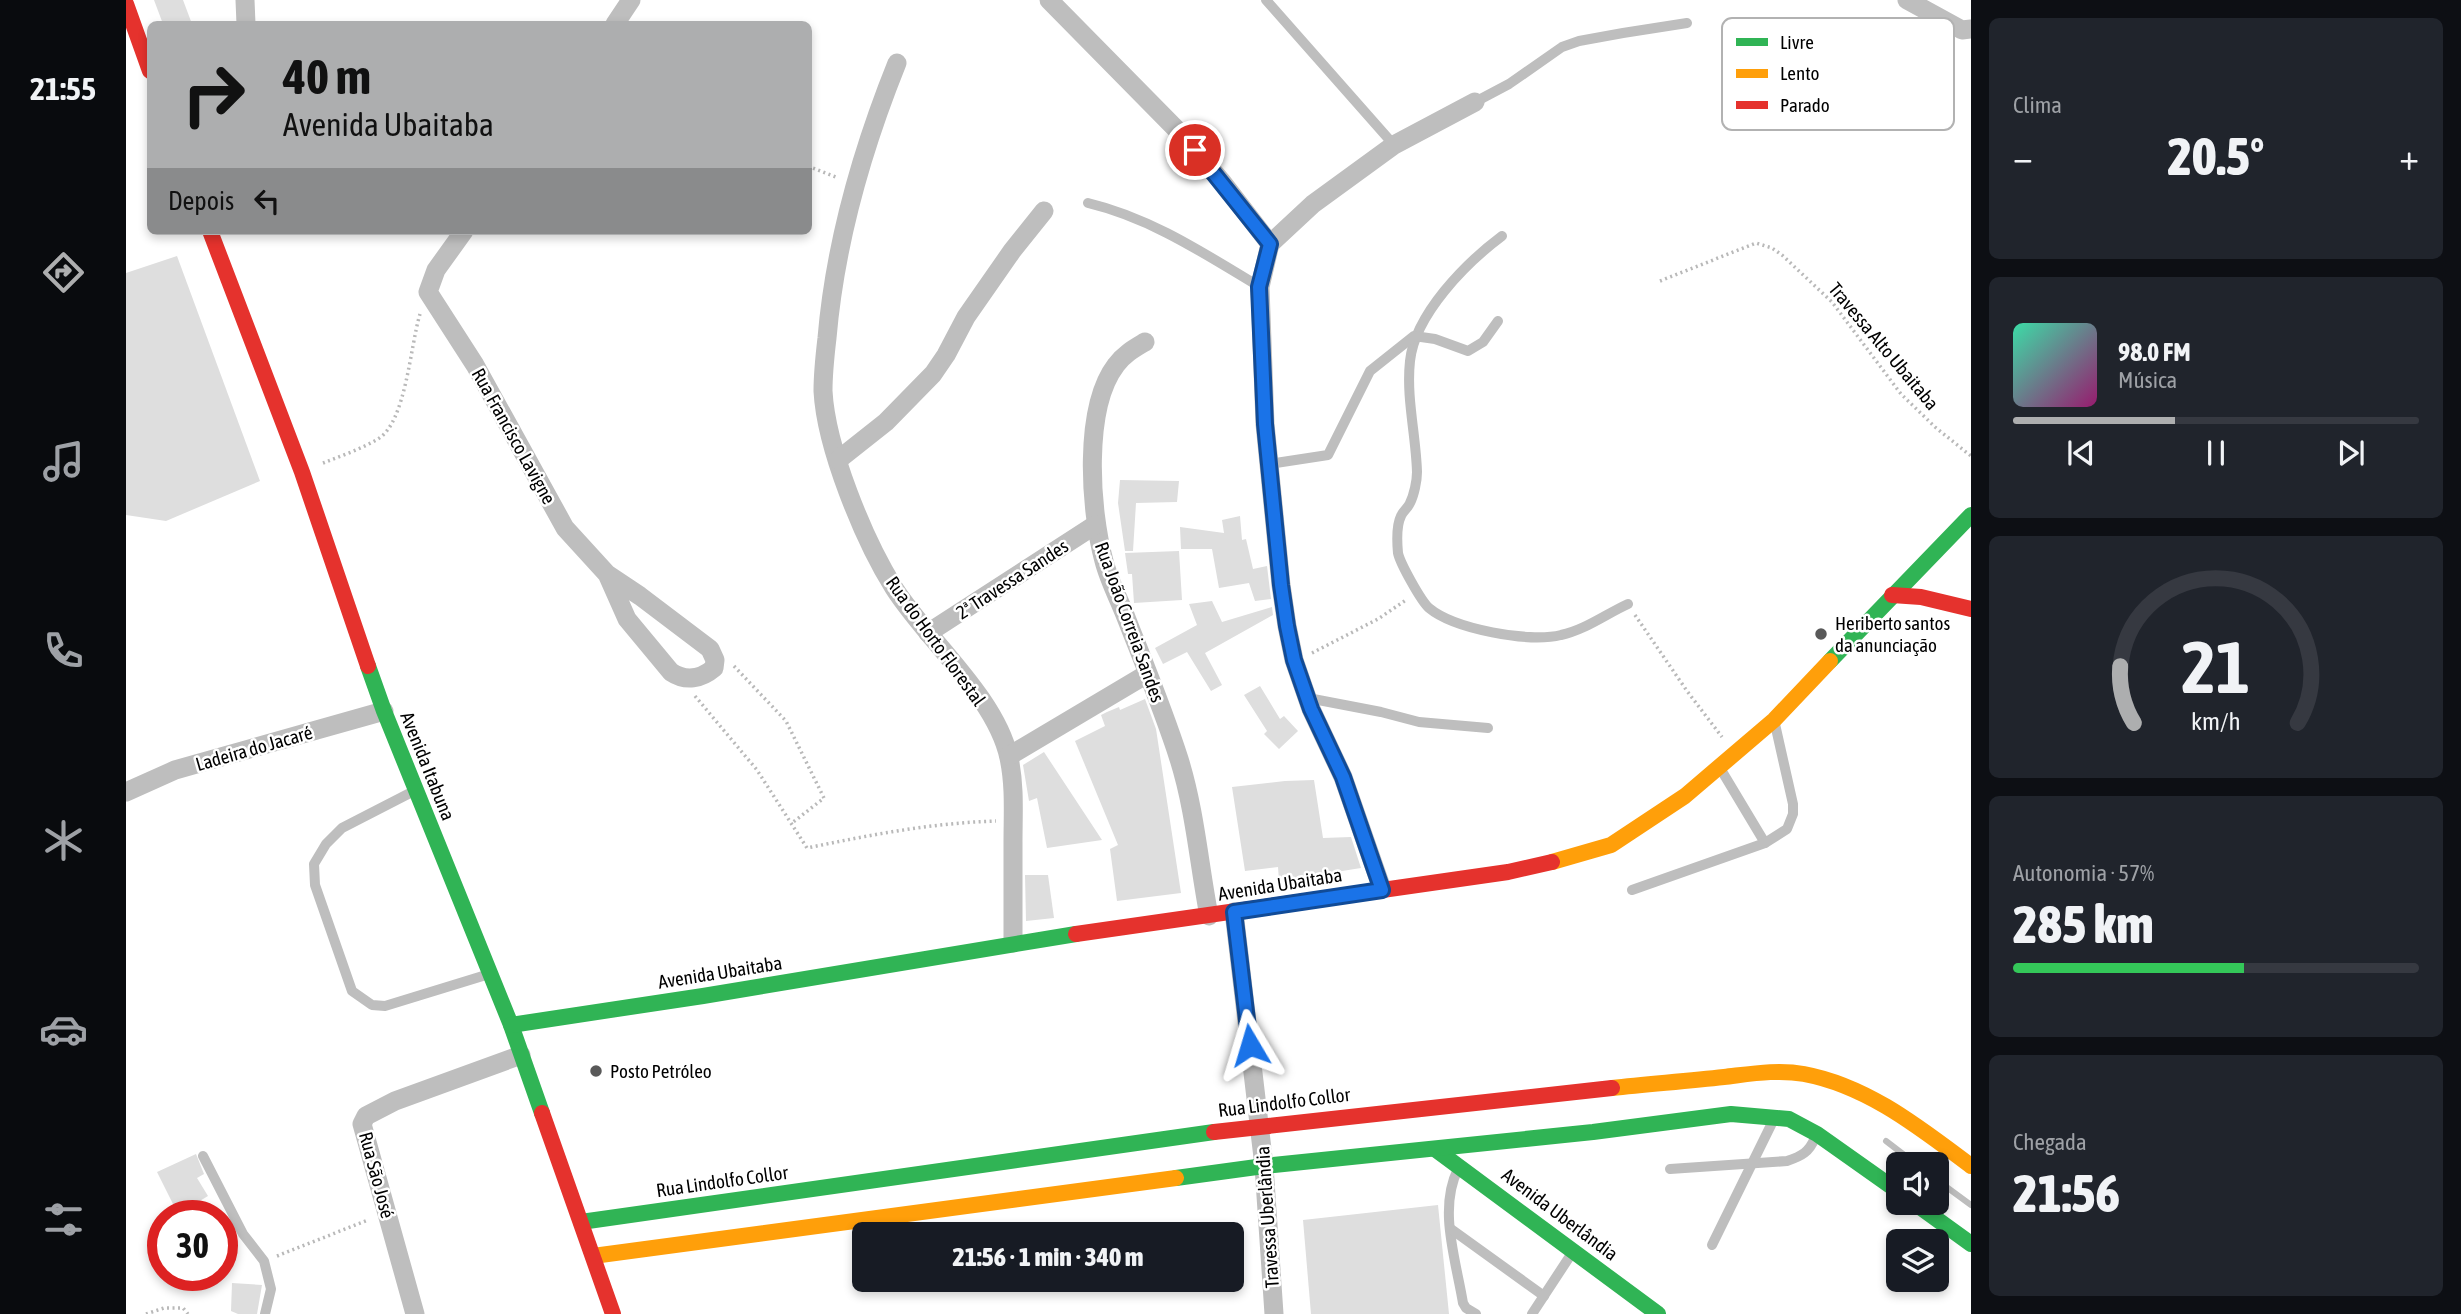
<!DOCTYPE html>
<html lang="pt">
<head>
<meta charset="utf-8">
<style>
	:root { --surface:#171b24; --page:#20242c; --text:#f1f3f6; --muted:#9ea1a6; --line:#363941; --accent:#adaeaf }
	body { margin:0; font-family:"Asap Condensed",sans-serif; background:var(--page); color:var(--text); height:100vh; display:flex; flex-direction:column; font-size:26px; white-space:nowrap }
	* { box-sizing:border-box; margin:0 }
	p { font-size:23px; color:var(--muted) }
	.icon { flex:none; width:38px; height:38px; fill:none; stroke:currentColor; stroke-width:2; stroke-linecap:round; stroke-linejoin:round }
	.map { position:relative; flex:1; overflow:hidden }
	.drawer { display:flex; flex-direction:column; gap:18px; padding:18px; background:#0d0f14; width:490px }
	.drawer>* { flex:none }
	.top-card { position:absolute; left:21px; top:21px; width:665px; height:214px; border-radius:10px; box-shadow:0 4px 10px #0003; background:#adaeaf; color:#111; overflow:hidden }
	.buttons { position:absolute; left:1760px; top:1152px; display:grid; gap:14px }
	.buttons a { display:grid; place-items:center; width:63px; height:63px; border-radius:10px; background:var(--surface); box-shadow:0 4px 10px #0003; font-size:35px }
	.speed { position:absolute; left:21px; top:1200px; display:flex; gap:14px; font-size:35px; font-weight:700; text-align:center }
	.speed>* { display:grid; place-content:center; width:91px; height:91px; border-radius:50%; background:var(--surface); box-shadow:0 4px 10px #0003; line-height:1 }
	.speed .limit { border:10px solid #d22; background:#fff; color:#111 }
	.pin { position:absolute; display:grid; place-items:center; width:60px; height:60px; color:#fff; margin:-30px; border:4px solid #fff; border-radius:50%; box-shadow:0 2px 7px #0007 }
	.me { position:absolute; width:77px; margin:-38px; rotate:353deg; stroke-linejoin:round; filter:drop-shadow(0 0 5px #0008) }
	.turn { display:flex; align-items:center; gap:24px; height:147px; padding:0 21px; font-size:32px }
	.turn .icon { width:91px; height:91px; stroke-width:2.5 }
	.turn b { display:block; font-size:49px; line-height:60px }
	.then { display:flex; align-items:center; height:66px; padding:0 21px; background:#0003; gap:14px; font-size:26px }
	.big { font-size:52px; font-weight:800; line-height:1.1 }
	.drawer .widget { flex:1; display:flex; flex-direction:column; justify-content:center; gap:10px; min-width:0; padding:0 24px; border-radius:10px; background:var(--page) }
	.drawer .dial { align-items:center; gap:0 }
	.dial svg { height:182px; overflow:visible; fill:none; stroke:var(--line); stroke-width:7; stroke-linecap:round; text-anchor:middle }
	.dial text { fill:var(--text); stroke:none }
	.song { display:flex; align-items:center; gap:21px }
	.cover { width:84px; height:84px; border-radius:10px; background:linear-gradient(135deg,hsl(160 70% 55%),hsl(320 70% 35%)) }
	.played { height:7px; border-radius:4px; background:linear-gradient(90deg,var(--accent) 40%,var(--line) 40%) }
	.keys { display:flex; justify-content:space-around; direction:ltr }
	.heat { display:flex; justify-content:space-between; align-items:center; font-size:38px; direction:ltr }
	.charge { height:10px; border-radius:5px; background:linear-gradient(90deg,#34c759 57%,var(--line) 0) }
	.trip { position:absolute; left:726px; top:1222px; width:392px; height:70px; border-radius:10px; background:var(--surface); box-shadow:0 4px 10px #0003; font-weight:800; line-height:70px; text-align:center }
	main { display:flex; flex:1; min-height:0 }
	.menu { display:flex; flex-direction:column; width:126px; justify-content:space-around; align-items:center; background:#090b0e; color:var(--muted) }
	.menu .icon { width:49px; height:49px }
	.menu .on { color:var(--accent) }
	.menu b { font-size:32px; color:var(--text) }
	.map>svg:first-child { display:block }
</style>
</head>
<body>
<main>
<nav class="menu">
<b>21:55</b>
<svg class="icon on" aria-label="directions" viewBox="0 0 24 24"><path d="M12 3l9 9-9 9-9-9zM9 14v-3h6M13 9l2 2-2 2"/></svg>
<svg class="icon" aria-label="music" viewBox="0 0 24 24"><path d="M9 18V5l10-2v13"/><circle cx="6" cy="18" r="3"/><circle cx="16" cy="16" r="3"/></svg>
<svg class="icon" aria-label="phone" viewBox="0 0 24 24"><path d="M5 4h4l2 5-3 2q2 4 5 5l2-3 5 2v4C11 20 4 13 5 4z"/></svg>
<svg class="icon" aria-label="climate" viewBox="0 0 24 24"><path d="M12 3v18M4 7l16 10M4 17L20 7"/></svg>
<svg class="icon" aria-label="car" viewBox="0 0 24 24"><path d="M5 17H2v-5l4-1 3-4h7l3 4 3 1v5h-3M9 17h6M6 11h13"/><circle cx="7" cy="17" r="2"/><circle cx="17" cy="17" r="2"/></svg>
<svg class="icon" aria-label="filters" viewBox="0 0 24 24"><path d="M4 7h16M4 17h16"/><circle cx="9" cy="7" r="2"/><circle cx="15" cy="17" r="2"/></svg>
</nav>
<div class="map">
<svg width="1845" height="1314" viewBox="0 0 1845 1314">
	<rect width="100%" height="100%" fill="#fff"/>
	<g fill="none" stroke-linecap="round" stroke-linejoin="round">
		<g stroke="#bdbdbd" stroke-width="6">
			<polyline points="1760,1141 1790,1164"/>
			<polyline points="1811,1180 1845,1205"/>
		</g>
	</g>
	<g fill="#dedede">
		<polygon points="28,0 57,0 66,24 37,24"/>
		<polygon points="51,256 134,481 40,521 0,515 0,273"/>
		<polygon points="994,480 1053,481 1051,502 1010,503 1007,551 999,551 992,503"/>
		<polygon points="1114,516 1116,540 1120,539 1127,569 1141,566 1145,599 1129,601 1123,583 1093,588 1086,549 1055,549 1054,527 1098,533 1096,520"/>
		<polygon points="1053,551 1056,600 1008,603 1006,574 1002,574 999,553"/>
		<polygon points="1086,601 1096,622 1146,607 1147,615 1079,653 1096,685 1085,691 1061,652 1037,664 1029,648 1071,625 1063,604"/>
		<polygon points="1134,686 1154,719 1158,716 1172,731 1153,749 1138,734 1141,731 1118,695"/>
		<polygon points="1019,699 1030,729 1055,893 991,901 984,849 992,845 949,741 979,726 975,715 981,712 993,707 994,710"/>
		<polygon points="918,752 976,840 921,848 911,798 903,801 897,765"/>
		<polygon points="1188,780 1197,838 1225,837 1235,868 1153,881 1152,867 1119,871 1106,787 1159,781"/>
		<polygon points="899,875 922,875 928,918 900,921"/>
		<polygon points="70,1154 78,1174 71,1178 82,1196 52,1214 31,1172"/>
		<polygon points="1312,1205 1323,1314 1185,1314 1177,1220"/>
		<polygon points="106,1283 136,1285 131,1314 112,1314 105,1311"/>
	</g>
	<g fill="none" stroke-linecap="round" stroke-linejoin="round">
		<g stroke="#b9b9b9" stroke-width="3.5" stroke-dasharray="2 3.5" stroke-linecap="butt">
			<polyline points="682,166 712,178"/>
			<polyline points="1534,281 1630,243 1646,248 1656,255 1706,302 1775,394 1809,427 1845,456"/>
			<path d="M197,463C215,456 235,449 252,439C280,422 284,347 294,314"/>
			<polyline points="1509,615 1561,691 1596,737"/>
			<polyline points="1186,653 1252,619 1280,600"/>
			<polyline points="608,666 660,721 698,798 666,823"/>
			<path d="M569,696L631,770L681,848C744,835 805,823 870,821"/>
			<polyline points="151,1256 242,1220"/>
			<polyline points="20,1314 38,1308 57,1308 62,1314"/>
		</g>
		<g stroke="#bebebe" stroke-width="10">
			<polyline points="1140,0 1268,145"/>
			<polyline points="1349,102 1383,84 1436,47 1453,41 1497,33 1561,23"/>
			<path d="M962,203C1025,218 1079,254 1134,287"/>
			<path d="M1376,236C1340,263 1289,314 1284,361C1280,398 1290,435 1291,472C1291,481 1288,495 1284,503C1282,508 1277,511 1275,516C1270,526 1271,542 1272,553C1274,563 1295,601 1303,608C1328,629 1403,643 1435,635C1459,630 1480,614 1502,604"/>
			<polyline points="1143,464 1202,455 1244,371 1288,336 1309,339 1342,351 1357,342 1372,321"/>
			<polyline points="1182,698 1255,712 1293,722 1362,728"/>
			<polyline points="1594,768 1639,843"/>
			<polyline points="286,792 216,828 200,844 188,864 189,885 226,991 246,1005 259,1006 360,975"/>
			<polyline points="1506,890 1639,843 1661,829 1667,814 1667,804 1649,724"/>
			<polyline points="77,1156 117,1234 138,1261 145,1289 139,1314"/>
			<path d="M1332,1169C1312,1209 1330,1260 1337,1303L1340,1308L1350,1314"/>
			<path d="M1544,1169L1661,1161C1676,1156 1683,1152 1689,1138"/>
			<polyline points="1325,1229 1418,1296"/>
			<polyline points="1586,1245 1646,1123"/>
			<polyline points="1406,1314 1446,1253"/>
		</g>
		<g stroke="#bebebe" stroke-width="19">
			<polyline points="119,0 120,24"/>
			<polyline points="923,0 1054,133 1097,183 1144,244 1134,287 1139,424 1155,585 1161,626 1168,660 1185,709 1217,777 1256,889"/>
			<polyline points="1781,0 1836,30 1845,29"/>
			<polyline points="489,24 505,0"/>
			<path d="M771,63C736,150 709,244 701,338C699,355 697,374 697,391C700,448 738,540 768,588C801,640 870,697 883,758C889,786 887,814 887,842C887,876 887,909 887,943"/>
			<path d="M338,231L310,270L302,292L349,365L439,528L481,574L514,596L584,649L589,660L588,668C575,679 560,682 545,672L501,619L481,574"/>
			<polyline points="1144,244 1187,204 1268,145 1349,102"/>
			<path d="M1019,342C1009,348 998,354 990,365C957,408 964,510 978,561C983,581 994,601 1001,620C1019,666 1038,712 1053,759C1069,810 1073,864 1083,916"/>
			<polyline points="712,460 760,422 807,374 820,355 840,317 886,251 918,211"/>
			<polyline points="802,633 969,525"/>
			<polyline points="883,756 1021,674"/>
			<polyline points="0,792 49,770 258,711"/>
			<polyline points="1108,912 1138,1166 1148,1314"/>
			<polyline points="289,1314 236,1124 240,1116 269,1101 395,1055"/>
		</g>
		<g stroke="#30b455" stroke-width="16">
			<polyline points="1704,661 1845,515"/>
			<polyline points="242,666 258,711 385,1025 416,1113"/>
			<polyline points="385,1025 577,996 950,934"/>
			<polyline points="1309,1149 1532,1314"/>
			<polyline points="1050,1178 1138,1166 1467,1132 1605,1114 1663,1119 1691,1134 1773,1192"/>
			<polyline points="1787,1202 1845,1244"/>
			<polyline points="455,1222 1088,1132"/>
		</g>
		<g stroke="#ff9f0a" stroke-width="16">
			<polyline points="1426,862 1485,845 1559,796 1648,720 1704,661"/>
			<path d="M1486,1088C1524,1084 1561,1081 1598,1077C1624,1074 1652,1069 1678,1074C1742,1086 1794,1128 1845,1166"/>
			<polyline points="467,1256 1050,1178"/>
		</g>
		<g stroke="#e5322d" stroke-width="16">
			<polyline points="0,4 24,71"/>
			<polyline points="84,231 176,472 242,666"/>
			<polyline points="1766,595 1795,597 1845,609"/>
			<polyline points="950,934 1382,872 1426,862"/>
			<polyline points="416,1113 487,1314"/>
			<polyline points="1088,1132 1486,1088"/>
		</g>
	</g>
	<g fill="none" stroke-linecap="round" stroke-linejoin="round">
		<defs>
			<polyline id="route" points="1069,150 1144,244 1133,287 1139,424 1155,585 1161,626 1168,660 1185,709 1217,777 1256,890 1108,912 1124,1045"/>
		</defs>
		<use href="#route" stroke="#114b97" stroke-width="18"/>
		<use href="#route" stroke="#1a73e8" stroke-width="12"/>
	</g>
	<g fill="#595959" stroke="#fff" stroke-width="2.5">
		<circle cx="1695" cy="634" r="7"/>
		<circle cx="470" cy="1071" r="7"/>
	</g>
	<g text-anchor="middle" stroke-width="5" stroke-linejoin="round" paint-order="stroke">
		<g font-size="19" fill="#000" stroke="#fff">
			<text transform="translate(1758 346) rotate(50)" y="7">Travessa Alto Ubaitaba</text>
			<text transform="translate(388 436) rotate(61)" y="7">Rua Francisco Lavigne</text>
			<text transform="translate(886 579) rotate(-33)" y="7">2ª Travessa Sandes</text>
			<text transform="translate(1004 622) rotate(70)" y="7">Rua João Correia Sandes</text>
			<text transform="translate(810 641) rotate(54)" y="7">Rua do Horto Florestal</text>
			<text transform="translate(128 748) rotate(-16)" y="7">Ladeira do Jacaré</text>
			<text transform="translate(302 766) rotate(68)" y="7">Avenida Itabuna</text>
			<text transform="translate(1154 884) rotate(-9)" y="7">Avenida Ubaitaba</text>
			<text transform="translate(594 972) rotate(-9)" y="7">Avenida Ubaitaba</text>
			<text transform="translate(1158 1102) rotate(-7)" y="7">Rua Lindolfo Collor</text>
			<text transform="translate(251 1175) rotate(75)" y="7">Rua São José</text>
			<text transform="translate(596 1181) rotate(-8)" y="7">Rua Lindolfo Collor</text>
			<text transform="translate(1434 1214) rotate(37)" y="7">Avenida Uberlândia</text>
			<text transform="translate(1141 1217) rotate(-94)" y="7">Travessa Uberlândia</text>
		</g>
		<g font-size="19" fill="#000" stroke="#fff" text-anchor="start">
			<text x="1709" y="630">Heriberto santos<tspan x="1709" dy="22">da anunciação</tspan></text>
			<text x="484" y="1078">Posto Petróleo</text>
		</g>
	</g>
	<rect x="1596" y="18" width="232" height="112" rx="10" fill="#fff" stroke="#b2b2b2" stroke-width="2"/>
	<rect x="1610" y="38" width="32" height="8" fill="#30b455"/>
	<rect x="1610" y="69" width="32" height="9" fill="#ff9f0a"/>
	<rect x="1610" y="101" width="32" height="8" fill="#e5322d"/>
	<g font-size="19" fill="#000">
		<text x="1654" y="49">Livre</text>
		<text x="1654" y="80">Lento</text>
		<text x="1654" y="112">Parado</text>
	</g>
</svg>
<div class="buttons">
<a><svg class="icon" aria-label="sound" viewBox="0 0 24 24"><path d="M4 9h4l5-4v14l-5-4H4zM17 9q2 3 0 6"/></svg></a>
<a><svg class="icon" aria-label="layers" viewBox="0 0 24 24"><path d="M12 4l9 5-9 5-9-5zM3 14l9 5 9-5"/></svg></a>
</div>
<div class="speed"><div class="limit">30</div></div>
<div class="pin" style="left:1069px;top:150px;background:#d93025"><svg class="icon" aria-label="arrive" viewBox="0 0 24 24"><path d="M6 21V4h12l-3 4 3 4H6"/></svg></div>
<svg class="me" style="left:1124px;top:1045px" viewBox="-20 -20 40 40"><path d="M0-17L14 15 0 8-14 15z" fill="#1a73e8" stroke="#fff" stroke-width="4"/></svg>
<div class="trip">21:56 · 1 min · 340 m</div>
<div class="top-card">
<div class="turn"><svg class="icon" aria-label="right" viewBox="0 0 24 24"><path d="M7 20v-9h11M14 6l5 5-5 5"/></svg><div><b>40 m</b>Avenida Ubaitaba</div></div>
<div class="then">Depois<svg class="icon" aria-label="left" viewBox="0 0 24 24"><path d="M17 20v-9H6M10 6l-5 5 5 5"/></svg></div>
</div>
</div>
<section class="drawer">
<div class="widget"><p>Clima</p>
<div class="heat"><a>−</a><b class="big">20.5°</b><a>+</a></div>
</div>
<div class="widget">
<div class="song"><i class="cover"></i><div><b>98.0 FM</b><p>Música</p></div></div>
<div class="played"></div>
<div class="keys"><svg class="icon" aria-label="previous" viewBox="0 0 24 24"><path d="M18 5L8 12l10 7zM5 5v14"/></svg><svg class="icon" aria-label="pause" viewBox="0 0 24 24"><path d="M8 5v14M16 5v14"/></svg><svg class="icon" aria-label="next" viewBox="0 0 24 24"><path d="M6 5l10 7-10 7zM19 5v14"/></svg></div>
</div>
<div class="widget dial"><svg viewBox="0 0 100 80">
<path d="M14 69A42 42 0 1 1 86 69"/>
<path d="M14 69A42 42 0 0 1 8 44" stroke="#adaeaf"/>
<text x="50" y="56" font-size="32" font-weight="700">21</text>
<text x="50" y="72" font-size="11">km/h</text>
</svg></div>
<div class="widget"><p>Autonomia · 57%</p><b class="big">285 km</b><div class="charge"></div></div>
<div class="widget"><p>Chegada</p><b class="big">21:56</b></div>
</section>
</main>
</body>
</html>
